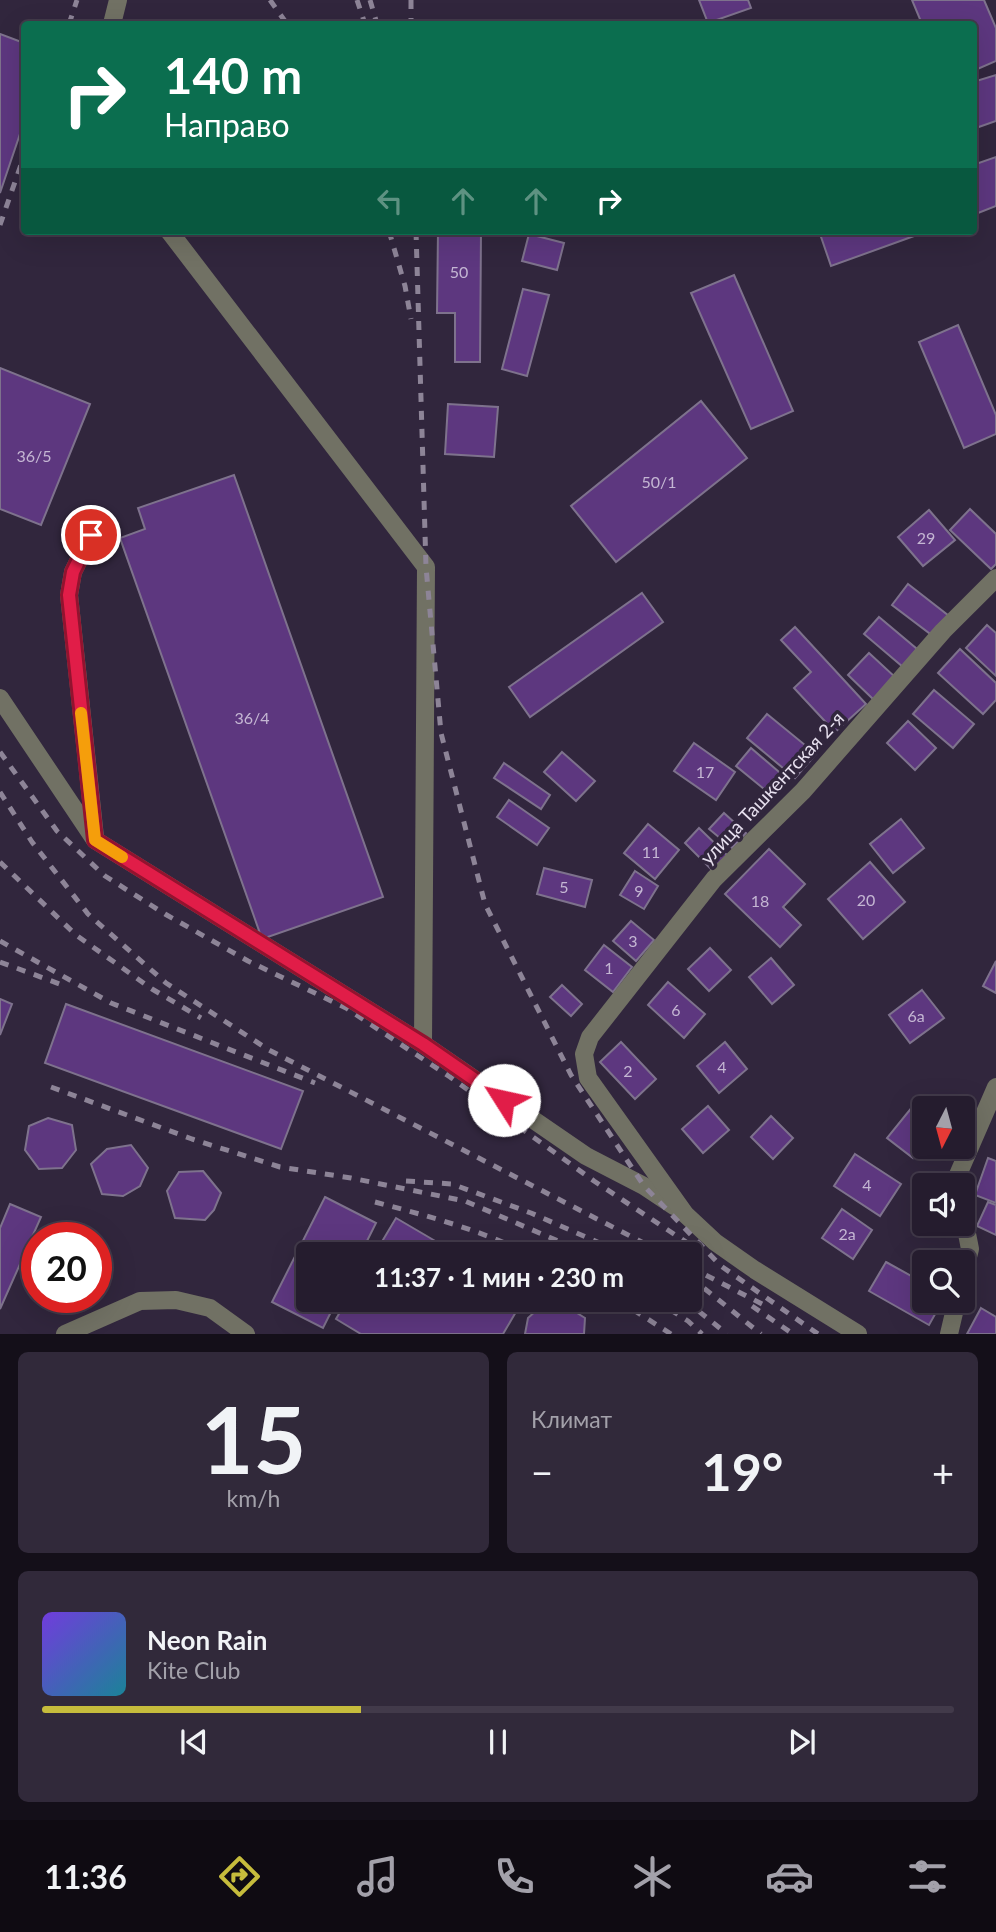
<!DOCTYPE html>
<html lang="ru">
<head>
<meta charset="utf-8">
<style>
	:root { --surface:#251c2e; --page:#31293a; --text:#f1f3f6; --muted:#a3a1aa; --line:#423a4a; --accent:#c6bc3c }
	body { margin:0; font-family:Lato,sans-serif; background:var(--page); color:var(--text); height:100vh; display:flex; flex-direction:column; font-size:26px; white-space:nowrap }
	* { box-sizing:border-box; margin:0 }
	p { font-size:23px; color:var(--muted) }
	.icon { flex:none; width:38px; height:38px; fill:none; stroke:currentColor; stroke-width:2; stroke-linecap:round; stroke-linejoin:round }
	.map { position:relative; height:1334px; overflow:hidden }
	.details { display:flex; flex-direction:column; gap:18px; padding:18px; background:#140f19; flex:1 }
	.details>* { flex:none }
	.hud { position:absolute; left:21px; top:21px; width:956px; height:214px; border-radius:7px; box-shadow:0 7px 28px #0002,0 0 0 2px var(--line); background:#0b6e4f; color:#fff; overflow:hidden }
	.needle { width:46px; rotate:186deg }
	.fabs { position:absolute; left:912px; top:1096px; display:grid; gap:14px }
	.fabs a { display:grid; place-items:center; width:63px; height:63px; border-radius:7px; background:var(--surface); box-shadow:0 7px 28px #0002,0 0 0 2px var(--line); font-size:35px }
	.speed { position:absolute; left:21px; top:1222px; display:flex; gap:14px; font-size:35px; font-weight:700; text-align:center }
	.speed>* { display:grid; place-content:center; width:91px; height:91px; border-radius:50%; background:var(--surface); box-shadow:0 7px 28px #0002,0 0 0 2px var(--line); line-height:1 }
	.speed .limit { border:10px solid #d22; background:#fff; color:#111 }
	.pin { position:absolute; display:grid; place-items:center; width:60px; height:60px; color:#fff; margin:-30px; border:4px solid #fff; border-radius:50%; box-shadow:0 2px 7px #0007 }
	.me { position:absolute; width:77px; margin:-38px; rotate:305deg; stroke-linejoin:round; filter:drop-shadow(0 0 5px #0008) }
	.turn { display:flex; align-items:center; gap:24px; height:147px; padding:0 28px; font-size:32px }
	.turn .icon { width:91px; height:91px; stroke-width:2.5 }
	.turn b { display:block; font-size:49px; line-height:60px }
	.lanes { display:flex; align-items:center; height:66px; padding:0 28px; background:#0003; justify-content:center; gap:35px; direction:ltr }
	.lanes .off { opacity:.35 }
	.big { font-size:52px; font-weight:700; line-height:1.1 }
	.details .widget { flex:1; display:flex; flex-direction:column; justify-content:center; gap:10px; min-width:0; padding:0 24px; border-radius:10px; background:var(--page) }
	.details .dial { align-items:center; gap:0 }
	.dial b { font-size:91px; line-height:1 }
	.song { display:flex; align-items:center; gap:21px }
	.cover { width:84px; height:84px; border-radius:10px; background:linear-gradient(135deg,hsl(260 70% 55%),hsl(190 70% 35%)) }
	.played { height:7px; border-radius:4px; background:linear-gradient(90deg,var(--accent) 35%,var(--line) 35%) }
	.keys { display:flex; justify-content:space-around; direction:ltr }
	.heat { display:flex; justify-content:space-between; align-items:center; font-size:38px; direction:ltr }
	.details .tiles { flex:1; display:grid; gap:18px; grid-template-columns:1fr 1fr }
	.widget:last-child { grid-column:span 2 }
	.trip { position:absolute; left:296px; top:1242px; width:406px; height:70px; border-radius:7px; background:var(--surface); box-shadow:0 7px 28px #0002,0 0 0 2px var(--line); font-weight:700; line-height:70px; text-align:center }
	.tabs { display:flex; height:112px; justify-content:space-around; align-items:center; background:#0f0b12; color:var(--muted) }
	.tabs .icon { width:49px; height:49px }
	.tabs .active { color:var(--accent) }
	.tabs b { font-size:32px; color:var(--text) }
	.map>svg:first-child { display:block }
</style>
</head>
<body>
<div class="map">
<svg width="996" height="1334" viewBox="0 0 996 1334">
	<rect width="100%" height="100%" fill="#31263d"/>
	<g fill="#5d377f" stroke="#7e728d" stroke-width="2">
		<polygon points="699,0 748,0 751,8 708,23"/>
		<polygon points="912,0 984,0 996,28 996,61 973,71 973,24 922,24"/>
		<polygon points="0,34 24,43 24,122 0,193"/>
		<polygon points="996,75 996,121 973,129 973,82"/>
		<polygon points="996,157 996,206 973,215 973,165"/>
		<polygon points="438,231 481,231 480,362 455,362 455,313 437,313"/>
		<polygon points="819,231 928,231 831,266"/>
		<polygon points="529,234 564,243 557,270 522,261"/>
		<polygon points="734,275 793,411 751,429 691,293"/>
		<polygon points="523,289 549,295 527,376 502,369"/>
		<polygon points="958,325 996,415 996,434 964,448 919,342"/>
		<polygon points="0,368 90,404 41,525 0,509"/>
		<polygon points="701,401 747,458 616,562 571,506"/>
		<polygon points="448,404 498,407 494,457 445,454"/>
		<polygon points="234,475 383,897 262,939 120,538 145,529 138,508"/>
		<polygon points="970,509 996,534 996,564 991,569 950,530"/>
		<polygon points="929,510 955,540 923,566 898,537"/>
		<polygon points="908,584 949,616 933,636 892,605"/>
		<polygon points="642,593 663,622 530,717 509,687"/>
		<polygon points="879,617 917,649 903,667 864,634"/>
		<polygon points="987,625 996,633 996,676 966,648"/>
		<polygon points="795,627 866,704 835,732 794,688 811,672 781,640"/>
		<polygon points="960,649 996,683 996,700 983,714 938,673"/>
		<polygon points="869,653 895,677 874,700 848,675"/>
		<polygon points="934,690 974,724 953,748 913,714"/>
		<polygon points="767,714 816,754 795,778 747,738"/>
		<polygon points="908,721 936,748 915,770 887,743"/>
		<polygon points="694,743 735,772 716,800 674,771"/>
		<polygon points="751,748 785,777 770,794 736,766"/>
		<polygon points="562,752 595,781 576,801 544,772"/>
		<polygon points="504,763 550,795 541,809 494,778"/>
		<polygon points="509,800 549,828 537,845 497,817"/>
		<polygon points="724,813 746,833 732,848 709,829"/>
		<polygon points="901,819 924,848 893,873 870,844"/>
		<polygon points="648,824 679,850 655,879 624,853"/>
		<polygon points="699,828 729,857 714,872 685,843"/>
		<polygon points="769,849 805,884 783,907 801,925 780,947 725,894"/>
		<polygon points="870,862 905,902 863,939 828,899"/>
		<polygon points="544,868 592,880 585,907 537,894"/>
		<polygon points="635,871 658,886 644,909 620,895"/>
		<polygon points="631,921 654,940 636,961 613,941"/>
		<polygon points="604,945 632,967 613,992 585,970"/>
		<polygon points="710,948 731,970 709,991 688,969"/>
		<polygon points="771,958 794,985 772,1004 749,977"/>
		<polygon points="996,961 996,993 983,986"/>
		<polygon points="668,982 705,1014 684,1038 648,1005"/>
		<polygon points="562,985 582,1004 571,1016 550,997"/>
		<polygon points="922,990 944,1018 910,1043 889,1015"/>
		<polygon points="0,999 12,1004 0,1035"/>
		<polygon points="66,1004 303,1091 281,1149 45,1063"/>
		<polygon points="621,1042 656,1079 635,1099 600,1062"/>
		<polygon points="725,1042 747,1069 719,1093 697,1066"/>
		<polygon points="708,1106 729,1130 703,1153 682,1129"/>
		<polygon points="913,1106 924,1115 924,1144 913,1158 887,1138"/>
		<polygon points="771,1116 793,1138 773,1159 751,1137"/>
		<polygon points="48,1118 72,1125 76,1150 62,1168 39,1169 25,1150 29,1126"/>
		<polygon points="131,1145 148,1168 140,1186 123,1196 102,1194 91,1164 107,1149"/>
		<polygon points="855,1154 901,1184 880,1216 834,1186"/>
		<polygon points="988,1158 996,1161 996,1203 975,1195"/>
		<polygon points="203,1171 221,1193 214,1210 205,1220 175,1218 167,1191 179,1172"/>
		<polygon points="325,1197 376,1223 360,1255 308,1255 308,1300 337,1300 323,1328 272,1302"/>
		<polygon points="988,1202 996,1205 996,1235 977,1226"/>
		<polygon points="10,1204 41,1217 0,1309 0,1228"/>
		<polygon points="842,1209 872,1230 853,1259 822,1238"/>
		<polygon points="396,1218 459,1255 374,1255"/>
		<polygon points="886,1262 924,1283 924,1300 943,1300 929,1325 869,1291"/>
		<polygon points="347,1300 523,1300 503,1334 361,1334 336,1319"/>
		<polygon points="548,1300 556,1300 585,1318 584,1334 525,1334 528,1318"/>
		<polygon points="981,1308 996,1317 996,1334 967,1334"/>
	</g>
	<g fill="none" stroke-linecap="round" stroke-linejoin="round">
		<g stroke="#717164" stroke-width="18">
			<polyline points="112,24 118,0"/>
			<polyline points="169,231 426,567 423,1044"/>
			<polyline points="91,535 73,572 69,595 95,837"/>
			<polyline points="0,698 95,840 423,1044 586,1156 644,1186 674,1206"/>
			<polyline points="958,1185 957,1177 996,1087"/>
			<polyline points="962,1208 970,1249 962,1280"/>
			<polyline points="65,1334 140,1301 176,1300 210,1308 246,1334"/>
			<polyline points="858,1334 755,1270 715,1242 685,1214 588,1078 584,1054 590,1037 714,879 803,791 943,631 996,578"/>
			<polyline points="949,1334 957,1300"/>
		</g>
		<g stroke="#8d8497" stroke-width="5" stroke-dasharray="9 9" stroke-linecap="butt">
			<polyline points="270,0 287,24"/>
			<polyline points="357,0 365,24"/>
			<polyline points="370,0 377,24"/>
			<polyline points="411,0 411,24"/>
			<polyline points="69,24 77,0"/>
			<polyline points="0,225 24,156"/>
			<polyline points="389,231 405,286 411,319"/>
			<polyline points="416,231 426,567 441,733 485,904 571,1075 644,1186 721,1266 818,1334"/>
			<polyline points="0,752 57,831 105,876 165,914 248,961 346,1008 450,1077 594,1181 695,1248"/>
			<polyline points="0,792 32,842 88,914 166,983 269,1050 667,1255"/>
			<polyline points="0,862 76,935 152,989 201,1018"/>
			<polyline points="0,941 111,1003 315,1083"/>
			<polyline points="0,962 65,986"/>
			<polyline points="51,1087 192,1139 280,1167 351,1178 465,1201 572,1247 583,1255"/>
			<polyline points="406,1181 452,1184 531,1213 627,1255"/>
			<path d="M375,1202C428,1216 481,1230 531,1255"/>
			<polyline points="690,1267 764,1305"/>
			<polyline points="690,1277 761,1334"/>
			<polyline points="618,1300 671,1334"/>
			<polyline points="655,1300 688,1321 702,1334"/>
			<polyline points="685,1300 727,1334"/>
			<polyline points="752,1306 793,1334"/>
		</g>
	</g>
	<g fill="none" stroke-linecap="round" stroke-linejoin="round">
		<defs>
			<polyline id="route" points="91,535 73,572 69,595 95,840 423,1044 504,1100"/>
		</defs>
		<use href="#route" stroke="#92132f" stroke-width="18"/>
		<use href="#route" stroke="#e11d48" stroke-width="12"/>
		<polyline stroke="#f59e0b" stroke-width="12" points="81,713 95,840 122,857"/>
	</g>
	<g text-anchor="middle" stroke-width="7" stroke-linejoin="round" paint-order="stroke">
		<g font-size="16" fill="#c4b6d3">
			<text x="459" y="278">50</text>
			<text x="34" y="462">36/5</text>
			<text x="659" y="488">50/1</text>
			<text x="926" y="544">29</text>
			<text x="252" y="724">36/4</text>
			<text x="705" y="778">17</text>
			<text x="651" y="858">11</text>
			<text x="564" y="893">5</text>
			<text x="639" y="897">9</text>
			<text x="866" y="906">20</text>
			<text x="760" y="907">18</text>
			<text x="633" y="947">3</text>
			<text x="609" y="974">1</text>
			<text x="676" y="1016">6</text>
			<text x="916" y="1022">6а</text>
			<text x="722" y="1073">4</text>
			<text x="628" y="1077">2</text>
			<text x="867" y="1191">4</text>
			<text x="847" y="1240">2а</text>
		</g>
		<g font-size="19" fill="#e7e0ef" stroke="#31263d">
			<text transform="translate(772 788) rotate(-47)" y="7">улица Ташкентская 2-я</text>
		</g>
	</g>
</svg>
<div class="fabs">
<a><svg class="needle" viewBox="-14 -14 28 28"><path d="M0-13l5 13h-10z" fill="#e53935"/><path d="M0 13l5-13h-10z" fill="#a3a1aa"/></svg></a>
<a><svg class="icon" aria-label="sound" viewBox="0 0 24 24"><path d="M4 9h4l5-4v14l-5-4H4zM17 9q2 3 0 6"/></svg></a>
<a><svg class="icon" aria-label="search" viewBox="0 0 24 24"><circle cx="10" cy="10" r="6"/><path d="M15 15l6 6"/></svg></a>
</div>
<div class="speed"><div class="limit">20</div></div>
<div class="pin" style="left:91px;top:535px;background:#d93025"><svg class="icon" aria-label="arrive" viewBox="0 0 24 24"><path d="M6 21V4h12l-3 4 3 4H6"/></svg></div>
<svg class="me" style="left:504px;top:1100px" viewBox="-20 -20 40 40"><circle r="19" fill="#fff"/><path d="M0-13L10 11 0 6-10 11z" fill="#e11d48"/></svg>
<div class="trip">11:37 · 1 мин · 230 m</div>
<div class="hud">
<div class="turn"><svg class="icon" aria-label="right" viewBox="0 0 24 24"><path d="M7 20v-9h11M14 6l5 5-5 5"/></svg><div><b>140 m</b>Направо</div></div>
<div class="lanes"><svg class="icon off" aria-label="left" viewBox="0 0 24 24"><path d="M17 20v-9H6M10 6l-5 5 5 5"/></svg><svg class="icon off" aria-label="ahead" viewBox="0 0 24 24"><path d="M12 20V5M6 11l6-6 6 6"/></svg><svg class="icon off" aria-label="ahead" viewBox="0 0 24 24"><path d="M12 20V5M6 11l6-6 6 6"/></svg><svg class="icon" aria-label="right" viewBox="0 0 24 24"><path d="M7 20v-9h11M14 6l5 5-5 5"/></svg></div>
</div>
</div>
<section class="details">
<div class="tiles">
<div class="widget dial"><b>15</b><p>km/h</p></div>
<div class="widget"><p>Климат</p>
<div class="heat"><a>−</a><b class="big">19°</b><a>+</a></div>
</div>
<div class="widget">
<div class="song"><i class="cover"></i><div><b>Neon Rain</b><p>Kite Club</p></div></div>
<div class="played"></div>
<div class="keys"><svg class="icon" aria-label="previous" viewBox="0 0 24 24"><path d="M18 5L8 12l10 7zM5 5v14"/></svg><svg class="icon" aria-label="pause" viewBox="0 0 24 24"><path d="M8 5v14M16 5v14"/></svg><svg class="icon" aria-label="next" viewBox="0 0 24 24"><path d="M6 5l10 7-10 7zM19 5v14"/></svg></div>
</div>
</div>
</section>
<nav class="tabs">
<b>11:36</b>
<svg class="icon active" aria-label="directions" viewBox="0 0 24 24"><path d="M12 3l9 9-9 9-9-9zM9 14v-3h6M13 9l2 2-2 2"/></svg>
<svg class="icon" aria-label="music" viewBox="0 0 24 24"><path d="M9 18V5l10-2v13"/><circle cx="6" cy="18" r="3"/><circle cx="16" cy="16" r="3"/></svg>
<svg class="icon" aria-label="phone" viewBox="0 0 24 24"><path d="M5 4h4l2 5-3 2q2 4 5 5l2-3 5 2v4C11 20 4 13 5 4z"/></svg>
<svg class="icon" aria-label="climate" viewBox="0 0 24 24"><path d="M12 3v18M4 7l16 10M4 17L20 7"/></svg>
<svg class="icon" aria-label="car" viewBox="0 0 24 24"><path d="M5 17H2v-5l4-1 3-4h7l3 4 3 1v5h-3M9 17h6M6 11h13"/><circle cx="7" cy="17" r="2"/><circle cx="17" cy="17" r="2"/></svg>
<svg class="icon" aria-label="filters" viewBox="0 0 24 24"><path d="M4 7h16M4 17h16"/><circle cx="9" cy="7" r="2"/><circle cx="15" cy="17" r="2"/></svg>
</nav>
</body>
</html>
